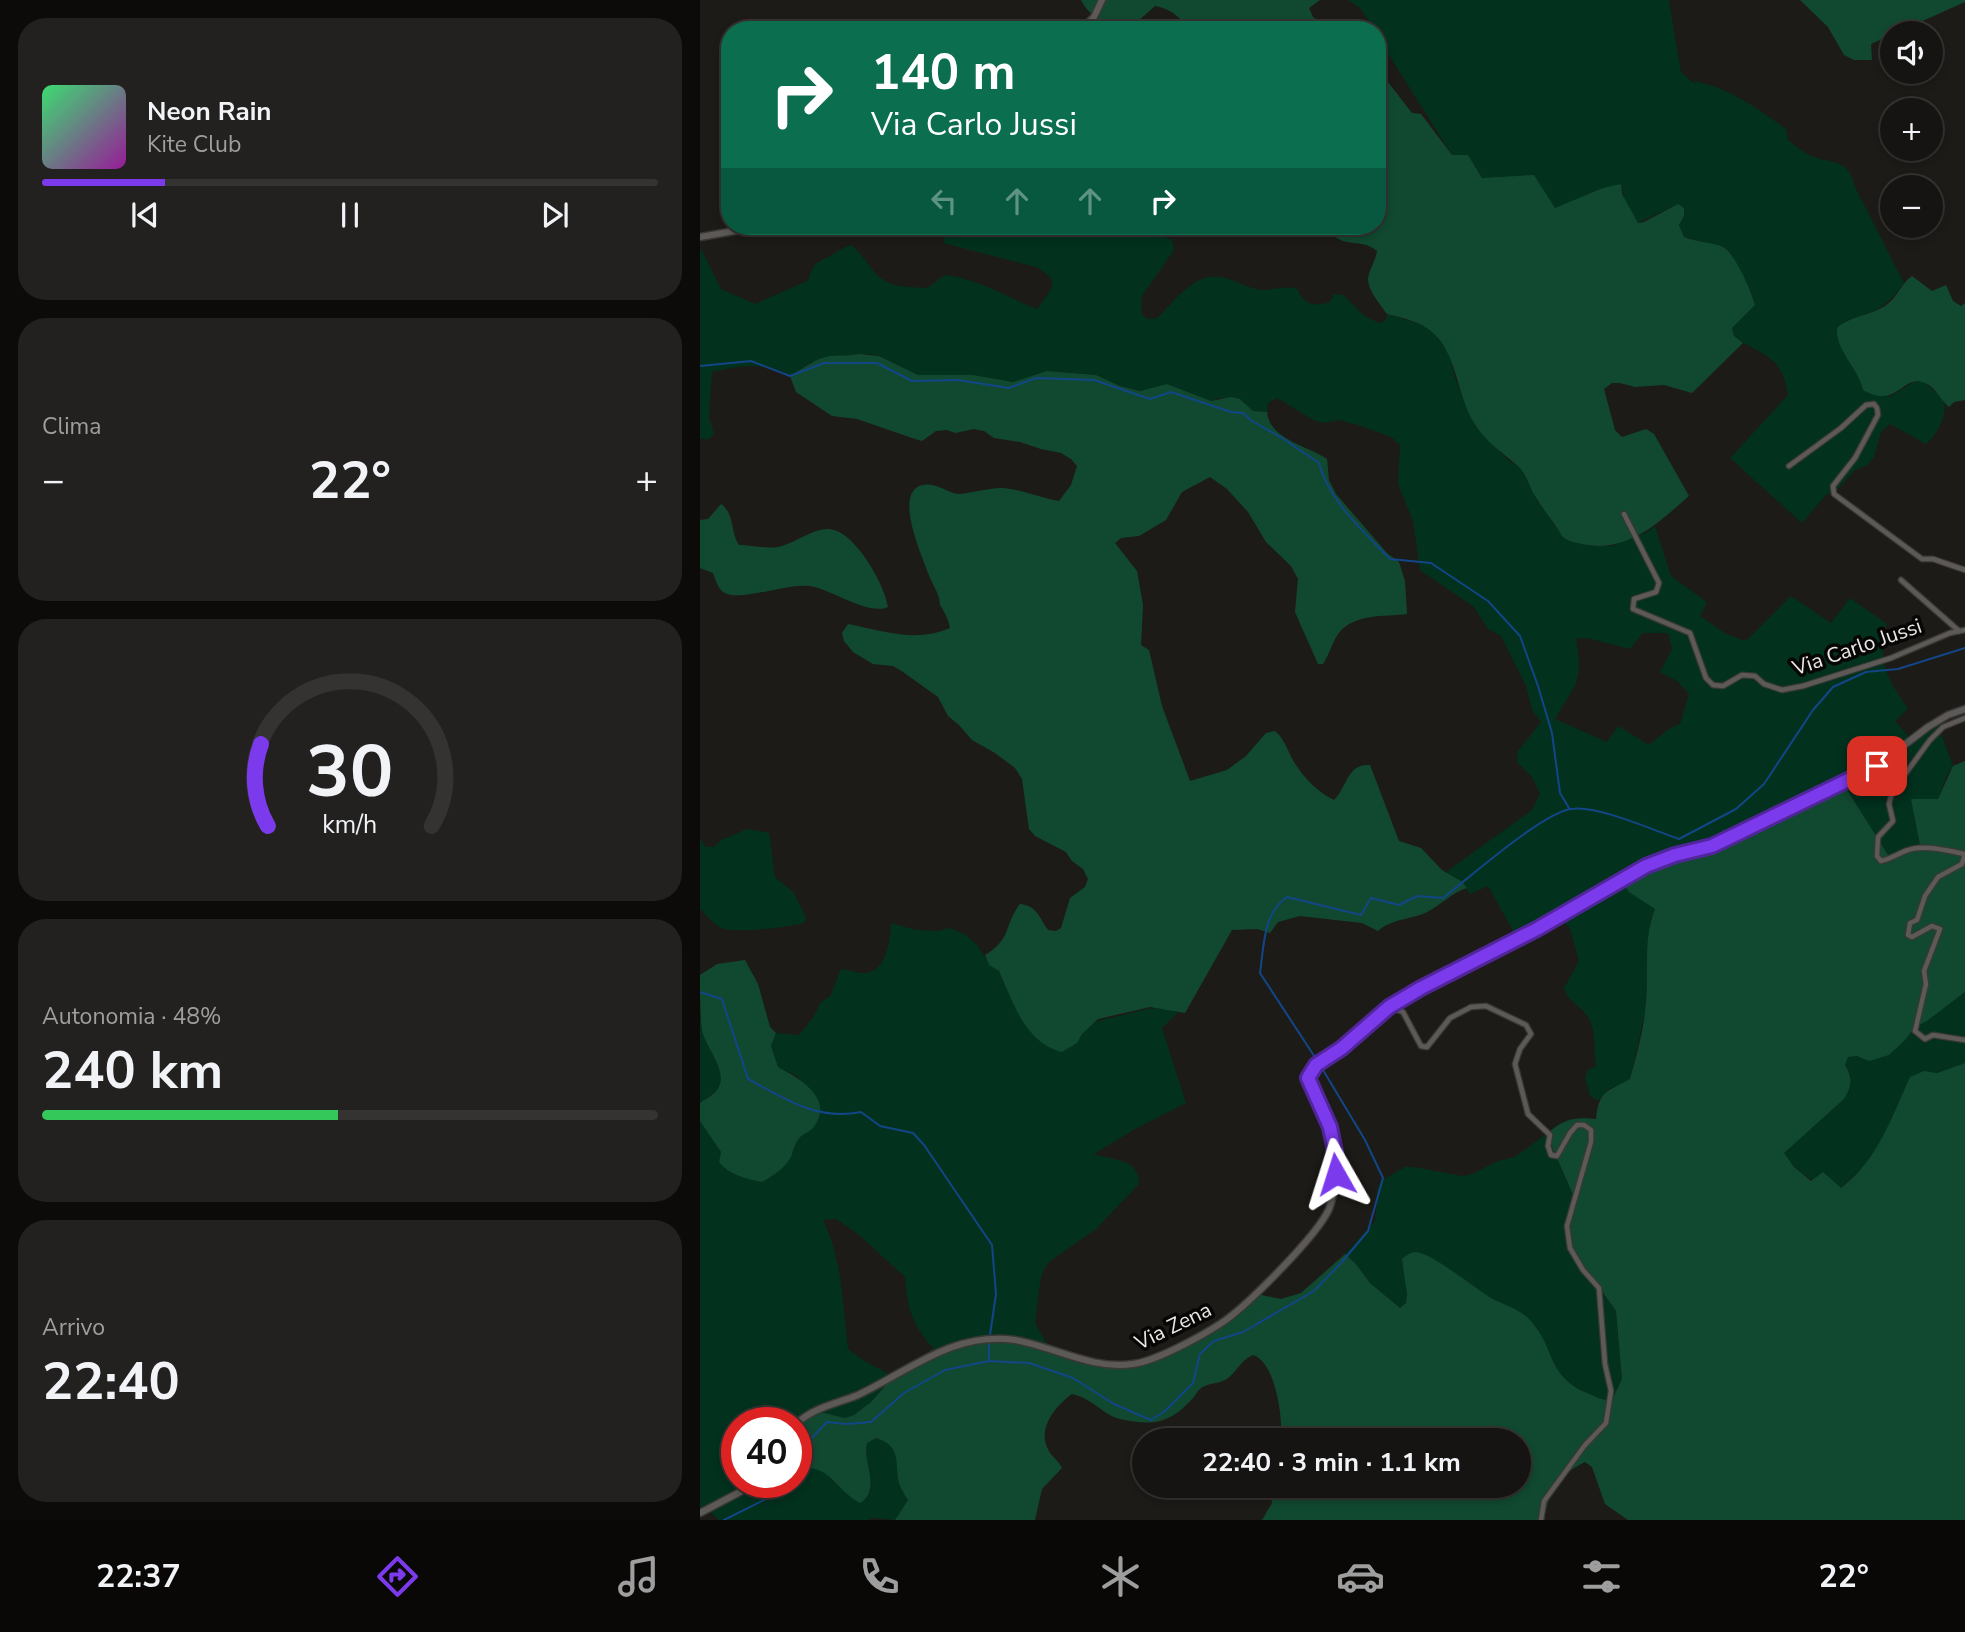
<!DOCTYPE html>
<html lang="it">
<head>
<meta charset="utf-8">
<style>
	:root { --surface:#161412; --page:#232120; --text:#f1f3f6; --muted:#9e9e9f; --line:#353332; --accent:#7c3aed }
	body { margin:0; font-family:"Nunito Sans",sans-serif; background:var(--page); color:var(--text); height:100vh; display:flex; flex-direction:column; font-size:26px; white-space:nowrap }
	* { box-sizing:border-box; margin:0 }
	p { font-size:23px; color:var(--muted) }
	.icon { flex:none; width:38px; height:38px; fill:none; stroke:currentColor; stroke-width:2; stroke-linecap:round; stroke-linejoin:round }
	.map { position:relative; flex:1; overflow:hidden }
	.side { display:flex; flex-direction:column; gap:18px; padding:18px; background:#0c0b0a; width:700px }
	.side>* { flex:none }
	.guide { position:absolute; left:21px; top:21px; width:665px; height:214px; border-radius:28px; box-shadow:0 4px 10px #0003,0 0 0 2px var(--line); background:#0b6e4f; color:#fff; overflow:hidden }
	.buttons { position:absolute; left:1180px; top:21px; display:grid; gap:14px }
	.buttons a { display:grid; place-items:center; width:63px; height:63px; border-radius:50%; background:var(--surface); box-shadow:0 4px 10px #0003,0 0 0 2px var(--line); font-size:35px }
	.speed { position:absolute; left:21px; top:1407px; display:flex; gap:14px; font-size:35px; font-weight:700; text-align:center }
	.speed>* { display:grid; place-content:center; width:91px; height:91px; border-radius:50%; background:var(--surface); box-shadow:0 4px 10px #0003,0 0 0 2px var(--line); line-height:1 }
	.speed .limit { border:10px solid #d22; background:#fff; color:#111 }
	.pin { position:absolute; display:grid; place-items:center; width:60px; height:60px; color:#fff; margin:-30px; border-radius:14px; box-shadow:0 4px 10px #0006 }
	.me { position:absolute; width:77px; margin:-38px; rotate:354deg; stroke-linejoin:round; filter:drop-shadow(0 0 5px #0008) }
	.turn { display:flex; align-items:center; gap:24px; height:147px; padding:0 35px; font-size:32px }
	.turn .icon { width:91px; height:91px; stroke-width:2.5 }
	.turn b { display:block; font-size:49px; line-height:60px }
	.lanes { display:flex; align-items:center; height:66px; padding:0 35px; background:#0003; justify-content:center; gap:35px; direction:ltr }
	.lanes .off { opacity:.35 }
	.big { font-size:52px; font-weight:700; line-height:1.1 }
	.side .tile { flex:1; display:flex; flex-direction:column; justify-content:center; gap:10px; min-width:0; padding:0 24px; border-radius:28px; background:var(--page) }
	.side .dial { align-items:center; gap:0 }
	.dial svg { height:182px; overflow:visible; fill:none; stroke:var(--line); stroke-width:7; stroke-linecap:round; text-anchor:middle }
	.dial text { fill:var(--text); stroke:none }
	.song { display:flex; align-items:center; gap:21px }
	.cover { width:84px; height:84px; border-radius:10px; background:linear-gradient(135deg,hsl(140 70% 55%),hsl(300 70% 35%)) }
	.played { height:7px; border-radius:4px; background:linear-gradient(90deg,var(--accent) 20%,var(--line) 20%) }
	.keys { display:flex; justify-content:space-around; direction:ltr }
	.heat { display:flex; justify-content:space-between; align-items:center; font-size:38px; direction:ltr }
	.charge { height:10px; border-radius:5px; background:linear-gradient(90deg,#34c759 48%,var(--line) 0) }
	.trip { position:absolute; left:432px; top:1428px; width:399px; height:70px; border-radius:35px; background:var(--surface); box-shadow:0 4px 10px #0003,0 0 0 2px var(--line); font-weight:700; line-height:70px; text-align:center }
	.menu { display:flex; height:112px; justify-content:space-around; align-items:center; background:#090807; color:var(--muted) }
	.menu .icon { width:49px; height:49px }
	.menu .active { color:var(--accent) }
	.menu b { font-size:32px; color:var(--text) }
	main { display:flex; flex:1; min-height:0 }
	.map>svg:first-child { display:block }
</style>
</head>
<body>
<main>
<section class="side">
<div class="tile">
<div class="song"><i class="cover"></i><div><b>Neon Rain</b><p>Kite Club</p></div></div>
<div class="played"></div>
<div class="keys"><svg class="icon" aria-label="previous" viewBox="0 0 24 24"><path d="M18 5L8 12l10 7zM5 5v14"/></svg><svg class="icon" aria-label="pause" viewBox="0 0 24 24"><path d="M8 5v14M16 5v14"/></svg><svg class="icon" aria-label="next" viewBox="0 0 24 24"><path d="M6 5l10 7-10 7zM19 5v14"/></svg></div>
</div>
<div class="tile"><p>Clima</p>
<div class="heat"><a>−</a><b class="big">22°</b><a>+</a></div>
</div>
<div class="tile dial"><svg viewBox="0 0 100 80">
<path d="M14 69A42 42 0 1 1 86 69"/>
<path d="M14 69A42 42 0 0 1 11 33" stroke="#7c3aed"/>
<text x="50" y="56" font-size="32" font-weight="700">30</text>
<text x="50" y="72" font-size="11">km/h</text>
</svg></div>
<div class="tile"><p>Autonomia · 48%</p><b class="big">240 km</b><div class="charge"></div></div>
<div class="tile"><p>Arrivo</p><b class="big">22:40</b></div>
</section>
<div class="map">
<svg width="1265" height="1520" viewBox="0 0 1265 1520">
	<rect width="100%" height="100%" fill="#1d1b18"/>
	<g fill="#02311e" fill-rule="evenodd">
		<path d="M648,0H969L981,72L996,85L994,81C1029,88 1058,108 1086,129L1088,140C1094,145 1101,150 1107,154C1130,166 1148,155 1155,187L1204,283C1186,308 1174,313 1145,321L1162,385L1189,397L1214,382L1223,381C1229,387 1241,395 1244,403C1248,414 1235,438 1226,444L1190,424L1181,432L1174,457L1167,465L1155,470L1139,488L1126,495L1102,523L1030,458L1088,395C1081,352 1063,358 1034,336L1032,328L1055,305L1053,296L1026,248L984,237L979,225L984,215L978,204L938,223L925,202L921,184L855,208L782,178L768,155H752L677,36V30H674L661,9Z"/>
		<path d="M250,226H452L462,236L472,240L474,250L442,296L441,313L447,319L457,318C473,303 493,273 519,277C533,278 546,288 561,290C573,291 586,284 598,290C604,305 615,307 630,302L634,294L643,295C659,308 658,316 681,323L686,319L687,314L720,324L733,332L749,353L755,377L774,424L808,460L821,468L837,500L862,536L891,546H912L945,533L955,526L971,576L1007,602L1000,616L1026,634L1046,641L1091,596L1131,623L1150,598L1187,624L1180,635C1185,645 1182,652 1184,663C1188,681 1198,693 1208,709L1195,721L1212,740L1237,723L1253,766L1247,775L1221,845L1188,856L1172,832L947,903L955,909L951,919L945,1012L930,1080L909,1089L898,1101L890,1096L885,1077L888,1070L896,1066C893,1049 897,1032 888,1017C881,1006 867,1001 864,988L879,961L870,929L860,917L817,938L788,886L770,894L761,881L746,872L832,810L840,794L832,777L817,762L818,751L841,722L832,710L826,686L801,636L788,629L774,607L720,570L713,521L698,484L700,445L691,437L658,425L639,420L623,423L613,420L577,398L568,403L567,412L553,411L540,399L519,398L511,401L467,384L441,391L420,386L396,375L347,371L313,382L273,375H218L179,356L170,354L130,356L110,363L90,376C66,361 39,366 12,372L9,417L14,434L9,439H0V247L21,289L55,304L109,280C112,263 117,263 130,256C138,251 142,248 151,245C164,255 170,270 182,279C193,288 213,287 227,288L245,275C282,280 304,296 337,309L352,288L351,278L339,268L243,243L247,229ZM943,633H968L972,649L960,672L977,681L989,694L980,724L970,728L949,745L918,726L907,742L855,719C876,682 884,683 876,638L891,639L930,649Z"/>
		<path d="M47,829L69,833L75,877L94,893L106,918L104,923C89,927 35,934 21,928C13,924 6,914 0,909V839L6,847H14L21,840Z"/>
		<path d="M191,923L216,930L238,931L250,928L266,935L277,945L289,964L299,971L322,1017L377,1043C389,1019 399,1021 423,1015C449,1009 450,1005 478,1012L462,1028L486,1103L435,1129L394,1154C412,1161 439,1157 439,1184L396,1229L359,1255L349,1262L343,1271L340,1283L335,1323L348,1346L259,1342L234,1349C211,1323 208,1311 205,1277L158,1234L136,1219L123,1220C142,1259 143,1305 148,1349L166,1362L193,1376L171,1402L154,1415L145,1418L125,1413L96,1423H37V1482H96V1466C100,1467 104,1466 107,1466C126,1468 140,1489 154,1500L171,1491C170,1476 164,1457 167,1443L176,1438C200,1445 196,1459 198,1479C199,1487 204,1494 208,1500L195,1520L172,1518L169,1520H19L9,1511L0,1514V1121L21,1152L91,1157C93,1149 95,1141 101,1135C115,1124 117,1129 120,1108L97,1076L78,1067L71,1046L76,1033L99,1035L114,1016L120,1003L130,996L141,969C149,969 156,973 163,973C187,974 190,940 191,923Z"/>
		<path d="M1265,992V1063L1237,1073L1224,1071L1197,1106L1183,1140L1162,1168L1141,1188C1110,1181 1103,1178 1083,1153L1144,1099L1151,1076L1145,1065L1148,1057L1205,1040L1215,1027L1227,1021Z"/>
		<path d="M0,1003C1,1012 0,1022 2,1031C6,1047 25,1067 20,1084C18,1093 7,1098 0,1103Z"/>
		<polygon points="849,1132 852,1147 875,1199 883,1266 916,1311 922,1379 912,1400 903,1401 873,1386 861,1377 836,1326 818,1311 783,1294 735,1260 706,1283 707,1303 700,1308 670,1283 656,1264 645,1254 675,1221 678,1188 681,1181 689,1176 705,1167 714,1167 762,1176 772,1174 798,1161 815,1157"/>
	</g>
	<g fill="#114930">
		<path d="M381,0H620L609,8L613,17L631,30H478L482,21C474,12 466,8 455,6L429,29C410,28 390,18 381,0Z"/>
		<polygon points="1100,0 1265,0 1265,2 1171,44 1172,60 1154,60 1144,55 1128,27"/>
		<path d="M677,68L712,113L721,114L752,155H768L782,178L834,175L855,208L903,188L921,184L922,194L938,223L944,222L978,204L984,208V216L979,225L984,237C997,242 1011,242 1023,247C1034,252 1052,292 1055,305L1032,328L1034,336L1043,343L992,393L964,385L935,387L920,383H912L904,389L915,430L922,437L946,429L954,434L989,496C958,523 927,554 882,544C875,542 868,542 862,536C854,522 843,510 835,496C830,489 826,474 820,468C805,454 785,442 774,423C757,395 757,353 732,332C719,321 703,318 687,314C681,305 668,291 668,279C669,270 676,260 677,251C661,238 648,248 633,235V226H677Z"/>
		<path d="M1212,276L1232,291L1246,285L1253,301L1261,306L1265,303V400L1254,402L1249,407C1240,400 1236,387 1225,383C1202,373 1198,410 1163,390C1158,367 1136,352 1137,328C1152,314 1176,316 1191,301C1199,293 1202,283 1212,276Z"/>
		<path d="M159,354L179,356L218,375H273L313,382L347,371L396,375L420,386L440,391L467,384L511,401L531,397L540,399L553,411L567,412C569,439 608,446 627,459L629,480L636,494L687,553L699,562L705,581L707,614C684,617 654,613 638,634C632,643 629,655 623,664H618L595,612L598,579L591,566L566,542L548,512L527,489L510,477L482,492L466,520L439,536L421,538L415,543L437,571L443,605L441,645L449,650L462,706L490,781L527,770L546,756L566,733L575,731C586,740 588,754 596,765C605,779 619,793 634,800C647,788 647,763 670,765L699,841L721,848L742,870L761,881L767,888C752,893 743,903 729,911C713,920 692,918 678,931L662,923L600,916L578,922L570,933L557,929L532,930L485,1013L450,1007L398,1019L382,1034L377,1043L362,1052C325,1043 313,1002 299,971L289,965L285,955C312,939 304,924 320,904C338,906 339,918 348,930L356,931L361,928L370,898L385,887L388,879L383,869L372,861L366,852L335,836L329,829L322,779L315,768L295,753L272,740L259,725L248,716L238,697L203,672L193,666L173,664L153,652L144,641L142,633L148,624C183,631 216,643 250,628C248,618 246,616 242,608C239,604 240,603 239,598C237,590 231,582 228,573C222,555 193,493 222,485C235,482 246,492 258,494C268,494 288,488 301,488C321,489 340,498 359,501L371,485L377,466L371,459L361,453L341,449L320,442L294,438L284,431L274,429L255,433L247,430L236,431L222,441L215,439L157,419L132,416L96,392L90,376C102,369 116,358 130,356C140,355 149,356 159,354Z"/>
		<path d="M21,504C35,514 30,532 39,545C52,545 70,550 82,546C96,542 113,529 128,529C154,529 185,585 188,607C168,616 131,589 110,586C86,583 38,603 23,592C18,588 15,579 13,573L0,568V520L8,519Z"/>
		<path d="M1265,761V992L1227,1021L1215,1027L1205,1040L1189,1055L1169,1061L1157,1056L1148,1057L1145,1065C1153,1078 1152,1086 1144,1099L1084,1153L1094,1167L1111,1181L1123,1172L1141,1188C1178,1160 1191,1118 1210,1077L1224,1071L1237,1073L1265,1063V1520H928L905,1504L892,1467L885,1462C860,1474 848,1493 844,1520H562L572,1503L571,1496L559,1486H819V1440H581C583,1419 576,1362 553,1355C539,1361 537,1373 525,1380C518,1384 506,1383 500,1389C497,1391 496,1395 493,1398C469,1424 454,1426 420,1419C403,1415 394,1399 372,1394C355,1406 336,1430 349,1451C353,1458 358,1460 362,1468L342,1489L335,1520H195L208,1500C204,1494 199,1486 198,1479C196,1459 199,1445 176,1438L167,1443C162,1462 182,1490 160,1503C145,1496 137,1481 124,1473C115,1467 106,1468 96,1466V1424L110,1413H125L145,1418L154,1415L171,1402L202,1367L234,1349L259,1342L280,1336H297L393,1362L434,1366L528,1317L557,1294L581,1299L601,1293L645,1254L656,1264L670,1283L700,1308L706,1303L707,1294L702,1259C706,1256 710,1252 716,1252C734,1254 775,1289 793,1299C805,1305 821,1310 830,1320C856,1348 846,1376 887,1393C897,1397 902,1401 912,1400L922,1379L916,1311L874,1252L869,1236L875,1199L852,1147L849,1132C865,1118 876,1117 896,1119C899,1090 907,1092 930,1079C936,1057 943,1033 945,1011C950,977 942,941 955,909L929,892L921,880L954,865L999,849L1144,785L1188,855L1220,845L1211,799H1238L1253,766Z"/>
		<path d="M45,960L58,984L70,1027L76,1033L71,1046L78,1067C99,1078 136,1099 113,1128C108,1133 101,1134 97,1141C94,1146 93,1152 91,1157C85,1168 73,1176 62,1182C47,1179 29,1175 19,1162L21,1152L0,1121V1103C7,1098 18,1093 20,1084C25,1068 6,1047 2,1031C0,1014 0,993 0,975L17,964Z"/>
	</g>
	<g fill="none" stroke-linecap="round" stroke-linejoin="round">
		<g stroke="#124687" stroke-width="2">
			<path d="M0,366L51,361L90,376L124,363H177L212,381L258,380L309,388L336,378L394,380L450,399L471,392L531,412L543,413L552,421L582,438L619,463C629,501 663,531 690,559L731,563L788,601L820,636L838,686L852,733L860,793L869,808"/>
			<path d="M0,992L22,999L48,1079C85,1099 117,1121 161,1112L180,1126L213,1133L224,1145L292,1245L296,1294L290,1335"/>
			<polyline points="289,1360 289,1343"/>
			<path d="M96,1464L107,1443L127,1422L146,1424L171,1422L204,1393L245,1370L289,1361L329,1363L373,1378L414,1404L451,1420L465,1411L493,1383L500,1354L514,1341L543,1332L614,1291L641,1263L668,1231L683,1178L665,1140L620,1065L560,973C564,946 563,913 587,897L661,915L671,898L699,905L717,896L743,898C769,878 842,813 871,809C898,805 952,830 979,839L1036,809L1064,784L1113,710L1133,687L1166,672L1198,669L1265,648"/>
			<polyline points="24,1520 68,1498 86,1482"/>
		</g>
		<defs>
			<g id="minor">
				<polyline points="1089,466 1141,428 1166,405 1174,404 1177,408 1178,415 1155,458 1133,486 1134,494 1222,559 1233,559 1265,570"/>
				<polyline points="924,514 959,583 956,592 934,599 933,609 990,633 1006,678 1013,685 1023,686 1042,675 1055,676 1064,684 1082,690 1103,686 1191,658 1250,633 1265,630"/>
				<polyline points="1201,580 1259,631"/>
				<path d="M1265,718L1243,727L1230,740L1192,792L1189,804L1193,821L1178,837L1177,856L1181,861C1191,859 1199,853 1208,850C1224,844 1248,851 1265,854L1262,864L1238,877L1225,896L1217,920L1210,923L1208,935L1212,937L1232,926L1240,929L1224,971L1226,984L1215,1031L1225,1039L1233,1035L1265,1040"/>
				<polyline points="689,1007 703,1012 721,1046 727,1047 750,1018 771,1007 786,1006 826,1025 831,1034 820,1049 815,1064 828,1114 850,1135 848,1146 851,1155 857,1156 870,1133 877,1125 884,1125 891,1130 891,1142 867,1226 870,1248 883,1270 899,1288 905,1364 911,1391 906,1423 885,1445 844,1501 841,1520"/>
			</g>
			<g id="tertiary">
				<polyline points="381,30 394,17 402,0"/>
				<polyline points="0,237 62,226"/>
				<path d="M96,1424C114,1407 136,1404 158,1395C209,1371 254,1331 315,1340C355,1347 392,1370 433,1364C456,1361 500,1337 520,1324C545,1308 617,1236 629,1209C633,1199 635,1184 636,1173C638,1151 631,1126 621,1106C616,1096 610,1089 608,1078L616,1065L642,1048L689,1007L721,988L837,929L946,866L975,855L1012,846L1131,790L1177,766L1228,727L1248,715L1265,709"/>
				<polyline points="0,1513 40,1492 52,1482"/>
			</g>
		</defs>
		<use href="#minor" stroke="#393836" stroke-width="7"/>
		<use href="#tertiary" stroke="#393836" stroke-width="9"/>
		<use href="#minor" stroke="#5c5956" stroke-width="4.5"/>
		<use href="#tertiary" stroke="#5c5956" stroke-width="6"/>
	</g>
	<g fill="none" stroke-linecap="round" stroke-linejoin="round">
		<defs>
			<polyline id="route" points="636,1174 636,1156 630,1127 608,1078 616,1065 642,1048 689,1007 721,988 837,929 946,866 975,855 1012,846 1177,766"/>
		</defs>
		<use href="#route" stroke="#51269a" stroke-width="18"/>
		<use href="#route" stroke="#7c3aed" stroke-width="12"/>
	</g>
	<g text-anchor="middle" stroke-width="7" stroke-linejoin="round" paint-order="stroke">
		<g font-size="21" fill="#ebe9e7" stroke="#070605">
			<text transform="translate(1157 647) rotate(-19)" y="7">Via Carlo Jussi</text>
			<text transform="translate(473 1326) rotate(-26)" y="7">Via Zena</text>
		</g>
	</g>
</svg>
<div class="buttons">
<a><svg class="icon" aria-label="sound" viewBox="0 0 24 24"><path d="M4 9h4l5-4v14l-5-4H4zM17 9q2 3 0 6"/></svg></a>
<a>+</a>
<a>−</a>
</div>
<div class="speed"><div class="limit">40</div></div>
<div class="pin" style="left:1177px;top:766px;background:#d93025"><svg class="icon" aria-label="arrive" viewBox="0 0 24 24"><path d="M6 21V4h12l-3 4 3 4H6"/></svg></div>
<svg class="me" style="left:636px;top:1174px" viewBox="-20 -20 40 40"><path d="M0-17L14 15 0 8-14 15z" fill="#7c3aed" stroke="#fff" stroke-width="4"/></svg>
<div class="trip">22:40 · 3 min · 1.1 km</div>
<div class="guide">
<div class="turn"><svg class="icon" aria-label="right" viewBox="0 0 24 24"><path d="M7 20v-9h11M14 6l5 5-5 5"/></svg><div><b>140 m</b>Via Carlo Jussi</div></div>
<div class="lanes"><svg class="icon off" aria-label="left" viewBox="0 0 24 24"><path d="M17 20v-9H6M10 6l-5 5 5 5"/></svg><svg class="icon off" aria-label="ahead" viewBox="0 0 24 24"><path d="M12 20V5M6 11l6-6 6 6"/></svg><svg class="icon off" aria-label="ahead" viewBox="0 0 24 24"><path d="M12 20V5M6 11l6-6 6 6"/></svg><svg class="icon" aria-label="right" viewBox="0 0 24 24"><path d="M7 20v-9h11M14 6l5 5-5 5"/></svg></div>
</div>
</div>
</main>
<nav class="menu">
<b>22:37</b>
<svg class="icon active" aria-label="directions" viewBox="0 0 24 24"><path d="M12 3l9 9-9 9-9-9zM9 14v-3h6M13 9l2 2-2 2"/></svg>
<svg class="icon" aria-label="music" viewBox="0 0 24 24"><path d="M9 18V5l10-2v13"/><circle cx="6" cy="18" r="3"/><circle cx="16" cy="16" r="3"/></svg>
<svg class="icon" aria-label="phone" viewBox="0 0 24 24"><path d="M5 4h4l2 5-3 2q2 4 5 5l2-3 5 2v4C11 20 4 13 5 4z"/></svg>
<svg class="icon" aria-label="climate" viewBox="0 0 24 24"><path d="M12 3v18M4 7l16 10M4 17L20 7"/></svg>
<svg class="icon" aria-label="car" viewBox="0 0 24 24"><path d="M5 17H2v-5l4-1 3-4h7l3 4 3 1v5h-3M9 17h6M6 11h13"/><circle cx="7" cy="17" r="2"/><circle cx="17" cy="17" r="2"/></svg>
<svg class="icon" aria-label="filters" viewBox="0 0 24 24"><path d="M4 7h16M4 17h16"/><circle cx="9" cy="7" r="2"/><circle cx="15" cy="17" r="2"/></svg>
<b>22°</b>
</nav>
</body>
</html>
